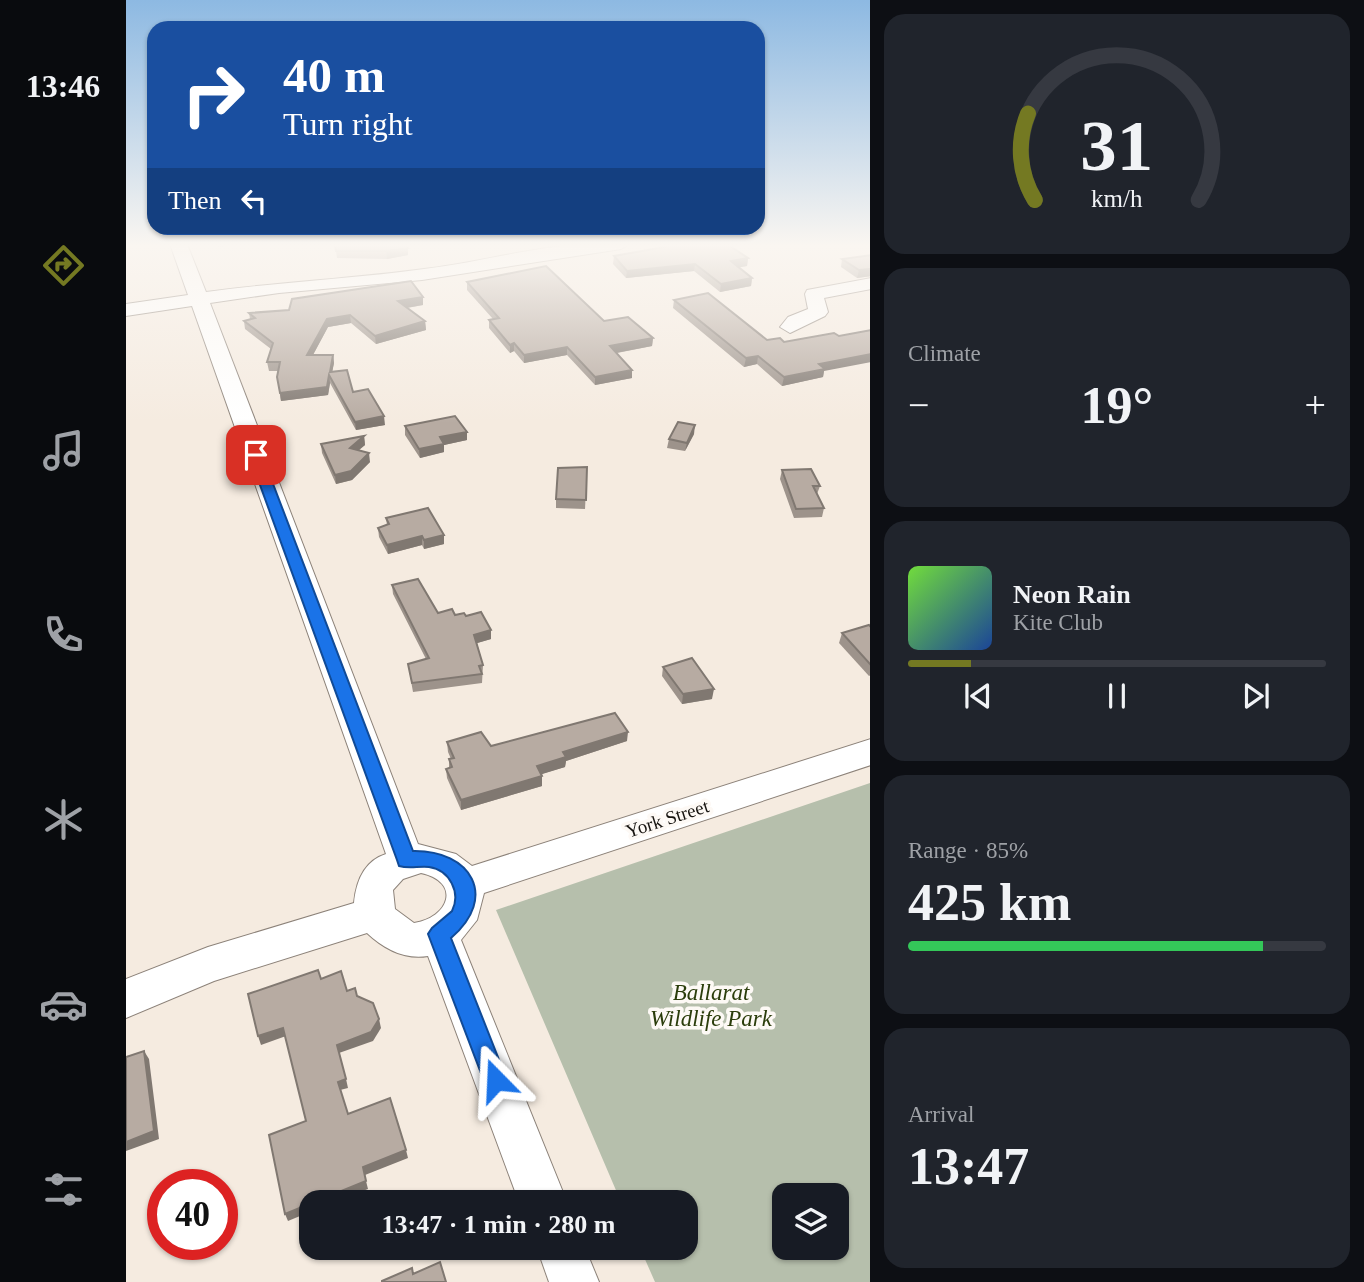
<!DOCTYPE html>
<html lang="en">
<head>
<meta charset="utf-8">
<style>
	:root { --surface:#171b24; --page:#20242c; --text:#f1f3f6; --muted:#9ea1a6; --line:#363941; --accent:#747922 }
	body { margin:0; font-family:"Times New Roman",serif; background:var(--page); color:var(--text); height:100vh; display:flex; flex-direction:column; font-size:26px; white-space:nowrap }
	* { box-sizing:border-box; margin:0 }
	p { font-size:23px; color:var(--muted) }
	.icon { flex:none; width:38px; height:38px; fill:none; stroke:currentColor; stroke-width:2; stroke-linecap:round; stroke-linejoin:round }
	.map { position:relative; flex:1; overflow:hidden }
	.sheet { display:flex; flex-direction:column; gap:14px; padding:14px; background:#0d0f14; width:494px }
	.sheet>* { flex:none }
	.guide { position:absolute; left:21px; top:21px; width:618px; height:214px; border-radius:21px; box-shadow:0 2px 5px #0004; background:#1a4fa0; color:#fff; overflow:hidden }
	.tools { position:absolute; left:646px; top:1183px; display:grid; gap:14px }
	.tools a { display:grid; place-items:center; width:77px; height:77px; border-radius:14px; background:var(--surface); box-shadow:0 2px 5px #0004; font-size:35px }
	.speed { position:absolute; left:21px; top:1169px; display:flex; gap:14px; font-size:35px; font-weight:700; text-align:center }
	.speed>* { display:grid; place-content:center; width:91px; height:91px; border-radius:50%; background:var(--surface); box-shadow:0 2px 5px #0004; line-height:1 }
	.speed .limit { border:10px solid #d22; background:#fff; color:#111 }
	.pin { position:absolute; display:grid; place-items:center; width:60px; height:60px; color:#fff; margin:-30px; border-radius:14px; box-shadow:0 4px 10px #0006 }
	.me { position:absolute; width:77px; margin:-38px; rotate:339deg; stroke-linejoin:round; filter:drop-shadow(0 0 5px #0008) }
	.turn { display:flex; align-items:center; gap:24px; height:147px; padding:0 21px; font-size:32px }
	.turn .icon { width:91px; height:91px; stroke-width:2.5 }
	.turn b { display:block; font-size:49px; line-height:60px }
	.then { display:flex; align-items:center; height:66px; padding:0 21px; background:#0003; gap:14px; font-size:26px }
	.big { font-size:52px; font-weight:600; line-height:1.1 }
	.sheet .widget { flex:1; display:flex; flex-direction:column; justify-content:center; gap:10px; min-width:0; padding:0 24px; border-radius:21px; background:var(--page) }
	.sheet .dial { align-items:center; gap:0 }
	.dial svg { height:182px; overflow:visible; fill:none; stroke:var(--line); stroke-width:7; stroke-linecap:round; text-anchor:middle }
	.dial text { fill:var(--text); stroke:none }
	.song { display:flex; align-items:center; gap:21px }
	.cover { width:84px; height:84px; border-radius:10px; background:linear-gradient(135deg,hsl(100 70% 55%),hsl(220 70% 35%)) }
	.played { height:7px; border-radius:4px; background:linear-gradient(90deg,var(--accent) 15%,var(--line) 15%) }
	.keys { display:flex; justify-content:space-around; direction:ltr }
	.heat { display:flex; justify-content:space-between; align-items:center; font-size:38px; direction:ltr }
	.charge { height:10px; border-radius:5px; background:linear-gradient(90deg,#34c759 85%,var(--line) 0) }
	.trip { position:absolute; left:173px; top:1190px; width:399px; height:70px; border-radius:21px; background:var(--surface); box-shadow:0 2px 5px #0004; font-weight:600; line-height:70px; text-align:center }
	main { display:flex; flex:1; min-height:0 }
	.dock { display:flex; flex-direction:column; width:126px; justify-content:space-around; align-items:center; background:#090b0e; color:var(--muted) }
	.dock .icon { width:49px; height:49px }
	.dock .on { color:var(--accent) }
	.dock b { font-size:32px; color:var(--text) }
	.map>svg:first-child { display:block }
</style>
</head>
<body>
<main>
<nav class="dock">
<b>13:46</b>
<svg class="icon on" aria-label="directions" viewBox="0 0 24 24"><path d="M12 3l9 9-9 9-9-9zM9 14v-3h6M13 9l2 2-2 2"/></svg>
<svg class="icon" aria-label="music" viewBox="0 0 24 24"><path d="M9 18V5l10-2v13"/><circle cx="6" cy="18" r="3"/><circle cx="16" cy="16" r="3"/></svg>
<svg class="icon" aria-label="phone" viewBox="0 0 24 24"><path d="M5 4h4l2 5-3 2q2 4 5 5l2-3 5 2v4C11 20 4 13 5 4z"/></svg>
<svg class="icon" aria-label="climate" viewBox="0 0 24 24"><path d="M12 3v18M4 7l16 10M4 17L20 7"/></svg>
<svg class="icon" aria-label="car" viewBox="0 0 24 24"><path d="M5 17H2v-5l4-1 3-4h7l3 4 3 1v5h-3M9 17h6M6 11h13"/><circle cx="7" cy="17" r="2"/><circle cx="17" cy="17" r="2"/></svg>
<svg class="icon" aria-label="filters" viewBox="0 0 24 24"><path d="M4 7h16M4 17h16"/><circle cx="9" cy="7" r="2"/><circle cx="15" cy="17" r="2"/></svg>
</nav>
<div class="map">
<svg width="745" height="1282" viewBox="0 0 745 1282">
	<rect width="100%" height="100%" fill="#f5ebe0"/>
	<path fill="#b6bfac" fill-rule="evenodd" d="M744,783V1282H529L514,1248H560V1202H495L370,910ZM658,1195H710V1248H658Z"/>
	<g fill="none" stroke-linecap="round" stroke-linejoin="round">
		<defs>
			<g id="minor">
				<path d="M44,244H61L80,292C153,282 225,279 298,269C365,261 436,238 504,244L495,249L296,280L153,293L84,303L292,844L330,854L346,866L745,739V765L358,893L351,920L335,940L441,1202H393L302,956C279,960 258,949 241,933L88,981L0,1018V979L82,947L228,903C230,882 238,861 260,854L66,306L0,316V304L62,295ZM295,873C336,882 323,918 288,923L269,909L267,890L277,879Z"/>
				<polygon points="745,278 745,289 698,298 702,312 699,316 664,333 654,327 662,317 682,309 679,294 681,290"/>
				<polygon points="411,1248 459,1248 473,1282 423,1282"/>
			</g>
		</defs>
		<use href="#minor" stroke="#8c8279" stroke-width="2"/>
		<use href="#minor" fill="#fff" fill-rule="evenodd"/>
	</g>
	<g fill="#9d938b">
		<polygon points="209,244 281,247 282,255 261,259 211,258"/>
		<polygon points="549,244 601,244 622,258 621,266 612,267 626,278 625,286 594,292 568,271 500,278 487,264 488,256 549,245"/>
		<polygon points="745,255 745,276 731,278 715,267 716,259"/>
		<polygon points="341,282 478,321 527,338 526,346 491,353 506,378 469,385 441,355 398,363 388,351 384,353 363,328 363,320 367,319 341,290"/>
		<polygon points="548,300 641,340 698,371 697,377 656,386 631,364 618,367 547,308"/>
		<polygon points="297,305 281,308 299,321 300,330 250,344 225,323 202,327 187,355 207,355 208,363 206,372 259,425 230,430 204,383 202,395 155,401 151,377 153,371 143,371 141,362 145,349 119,329 118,321 124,319 123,313"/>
		<polygon points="279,426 341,440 318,445 318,452 294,458 279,435"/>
		<polygon points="568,434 559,451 541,448 543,439"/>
		<polygon points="238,436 239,445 232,450 244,462 226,480 210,484 196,453 195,444"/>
		<polygon points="461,467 459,509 430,508 430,499"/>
		<polygon points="656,470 694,486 691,494 698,508 696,517 668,518 654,479"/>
		<polygon points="260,518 318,535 318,544 298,549 296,545 262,554 253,537 252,528 261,525"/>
		<polygon points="266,585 312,613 340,616 365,639 351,643 357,665 356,683 287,692 282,664 300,659 267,594"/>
		<polygon points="745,627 745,675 743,676 713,643 716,633"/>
		<polygon points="537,667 586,699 556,704 536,676"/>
		<polygon points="501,741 440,761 439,767 415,774 416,776 416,786 335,810 321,778 320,769 323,768 323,759 325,759 322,752 321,742 365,746"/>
	</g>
	<g fill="#807871">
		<polygon points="92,244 113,244 92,247"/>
		<polygon points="278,244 284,244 280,248 282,248 282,255 261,259 260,251"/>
		<polygon points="622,258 621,266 604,269 605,261"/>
		<polygon points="569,264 568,271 500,278 501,271"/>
		<polygon points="745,269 745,276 731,278 733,270"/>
		<polygon points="626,278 625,286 594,292 595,284"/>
		<polygon points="297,297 297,305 273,309 272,301"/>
		<polygon points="224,315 225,323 202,327 182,364 181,355 201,319"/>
		<polygon points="299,321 300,330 250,344 249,336"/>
		<polygon points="527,338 526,346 484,354 484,346"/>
		<polygon points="388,343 388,351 384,353 384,345"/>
		<polygon points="441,347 441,355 398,363 398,355"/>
		<polygon points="745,354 745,362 698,371 697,377 656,386 658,377 693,364"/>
		<polygon points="207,355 208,363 205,378 204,372"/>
		<polygon points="632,356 631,364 618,367 620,358"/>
		<polygon points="506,370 506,378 469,385 469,377"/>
		<polygon points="203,375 204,383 202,395 155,401 154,393"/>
		<polygon points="258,416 259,425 230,430 229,422"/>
		<polygon points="569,425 568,434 559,451 561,443"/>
		<polygon points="341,432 341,440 318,445 318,452 294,458 293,449 314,437"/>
		<polygon points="238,436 239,445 225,457 224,448"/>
		<polygon points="243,453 244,462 226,480 210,484 209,475"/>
		<polygon points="318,535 318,544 298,549 298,540"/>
		<polygon points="296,536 296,545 262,554 261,545"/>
		<polygon points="365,630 365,639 348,644 348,635"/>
		<polygon points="588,689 586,699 556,704 557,694"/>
		<polygon points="502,732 501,741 440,761 439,767 410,776 411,766 437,752"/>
		<polygon points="416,776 416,786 335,810 335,800"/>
		<polygon points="253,1019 255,1028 247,1041 213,1053 211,1045"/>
		<polygon points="157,1028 160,1036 135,1045 132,1036"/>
		<polygon points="18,1051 23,1059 33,1139 0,1151 0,1142"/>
		<polygon points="220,1079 222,1088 214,1090 212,1082"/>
		<polygon points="280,1150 282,1158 239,1175 237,1167"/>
		<polygon points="240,1181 242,1189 208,1202 187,1202"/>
		<polygon points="186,1203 186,1211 162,1221 159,1214"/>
	</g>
	<g fill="#b7aba2" stroke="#807871" stroke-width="2">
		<polygon points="209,244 278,244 282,248 260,251 210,251"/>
		<polygon points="555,244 601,244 622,258 605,261 626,278 595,284 569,264 501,271 488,256"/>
		<polygon points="745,255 745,269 733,270 716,259"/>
		<polygon points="420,266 478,321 502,317 527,338 484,346 506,370 469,377 441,347 398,355 388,343 384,345 363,320 373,318 341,282"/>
		<polygon points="285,281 297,297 272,301 299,321 249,336 224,315 201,319 181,355 207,355 204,372 221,370 227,392 242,389 258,416 229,422 203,375 201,387 154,393 151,377 154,362 141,362 147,343 118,321 129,318 123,313 163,310 166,299"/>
		<polygon points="582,293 641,340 654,338 658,342 708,333 713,336 745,330 745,354 693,364 699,369 658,377 632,356 620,358 548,300"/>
		<polygon points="329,416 341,432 314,437 318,444 293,449 279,426"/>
		<polygon points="552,422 569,425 561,443 543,439"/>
		<polygon points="238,436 224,448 243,453 225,471 209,475 195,444"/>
		<polygon points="461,467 460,500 430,499 432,468"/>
		<polygon points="685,469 694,486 687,486 698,508 670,509 656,470"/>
		<polygon points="302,508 318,535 298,540 296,536 261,545 252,528 263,524 260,518"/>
		<polygon points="292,579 312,613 326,609 329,615 338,613 340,616 355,612 365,630 348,635 357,665 353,666 356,674 286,683 282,664 303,658 266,585"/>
		<polygon points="743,625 745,627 745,665 716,633"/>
		<polygon points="566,658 588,689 557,694 537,667"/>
		<polygon points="489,713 502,732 437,752 440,757 411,766 416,776 335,800 320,769 326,767 323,759 328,758 321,742 355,732 365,746"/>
		<polygon points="192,970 195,979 215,971 221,991 229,988 231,996 247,1003 253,1019 245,1032 211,1045 220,1079 212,1082 222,1114 264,1098 280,1150 237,1167 240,1181 159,1214 143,1135 180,1121 157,1028 132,1036 122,994"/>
		<polygon points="18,1051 28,1131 0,1142 0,1057"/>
		<polygon points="314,1262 320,1282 256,1282 256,1281 286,1268 287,1274"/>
	</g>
	<linearGradient id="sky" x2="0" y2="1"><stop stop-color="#8db9e2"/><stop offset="0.58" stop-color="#faf6f1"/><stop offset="1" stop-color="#faf6f1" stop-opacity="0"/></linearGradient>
	<rect width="745" height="423" fill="url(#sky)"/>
	<path fill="#1a73e8" stroke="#114b97" stroke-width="2" d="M125,452L136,455L287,851C345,850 373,897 325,938L381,1080L378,1089L370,1092L361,1089L302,934L306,928L326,911C335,893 324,870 303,867C292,866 283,869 273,866L271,860L123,455Z"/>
	<g text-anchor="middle" stroke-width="7" stroke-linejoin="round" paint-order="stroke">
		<g font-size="19" fill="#171410" stroke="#fdf9f5">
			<text transform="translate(541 818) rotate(-18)" y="7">York Street</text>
		</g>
		<g font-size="23" font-style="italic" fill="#2b3d0b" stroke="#fdf9f5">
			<text x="585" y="1000">Ballarat<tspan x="585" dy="26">Wildlife Park</tspan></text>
		</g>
	</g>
</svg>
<div class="tools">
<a><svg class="icon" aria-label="layers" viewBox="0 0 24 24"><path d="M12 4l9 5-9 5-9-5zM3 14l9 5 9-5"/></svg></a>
</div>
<div class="speed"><div class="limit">40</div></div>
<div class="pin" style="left:130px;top:455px;background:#d93025"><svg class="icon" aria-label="arrive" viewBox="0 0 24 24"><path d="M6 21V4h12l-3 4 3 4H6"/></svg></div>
<svg class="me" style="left:370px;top:1080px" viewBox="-20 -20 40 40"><path d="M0-17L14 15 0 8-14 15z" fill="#1a73e8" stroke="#fff" stroke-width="4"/></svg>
<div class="trip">13:47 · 1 min · 280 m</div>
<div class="guide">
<div class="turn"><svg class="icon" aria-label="right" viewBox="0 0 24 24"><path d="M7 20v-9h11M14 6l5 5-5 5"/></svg><div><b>40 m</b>Turn right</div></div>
<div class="then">Then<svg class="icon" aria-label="left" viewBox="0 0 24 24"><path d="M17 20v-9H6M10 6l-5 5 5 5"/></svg></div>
</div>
</div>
<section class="sheet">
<div class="widget dial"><svg viewBox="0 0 100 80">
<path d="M14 69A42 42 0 1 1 86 69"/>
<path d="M14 69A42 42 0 0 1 11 31" stroke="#747922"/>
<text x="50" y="56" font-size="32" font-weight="700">31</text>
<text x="50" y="72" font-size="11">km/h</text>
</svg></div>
<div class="widget"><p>Climate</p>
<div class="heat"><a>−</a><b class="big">19°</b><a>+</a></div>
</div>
<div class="widget">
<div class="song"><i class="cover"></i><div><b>Neon Rain</b><p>Kite Club</p></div></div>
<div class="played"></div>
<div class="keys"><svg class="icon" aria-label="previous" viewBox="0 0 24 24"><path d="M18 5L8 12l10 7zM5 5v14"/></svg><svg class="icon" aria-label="pause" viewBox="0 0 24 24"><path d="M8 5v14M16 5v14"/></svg><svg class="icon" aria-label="next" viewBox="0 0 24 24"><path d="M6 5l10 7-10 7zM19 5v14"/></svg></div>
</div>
<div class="widget"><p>Range · 85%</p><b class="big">425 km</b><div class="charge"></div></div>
<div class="widget"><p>Arrival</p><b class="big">13:47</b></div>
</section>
</main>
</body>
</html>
